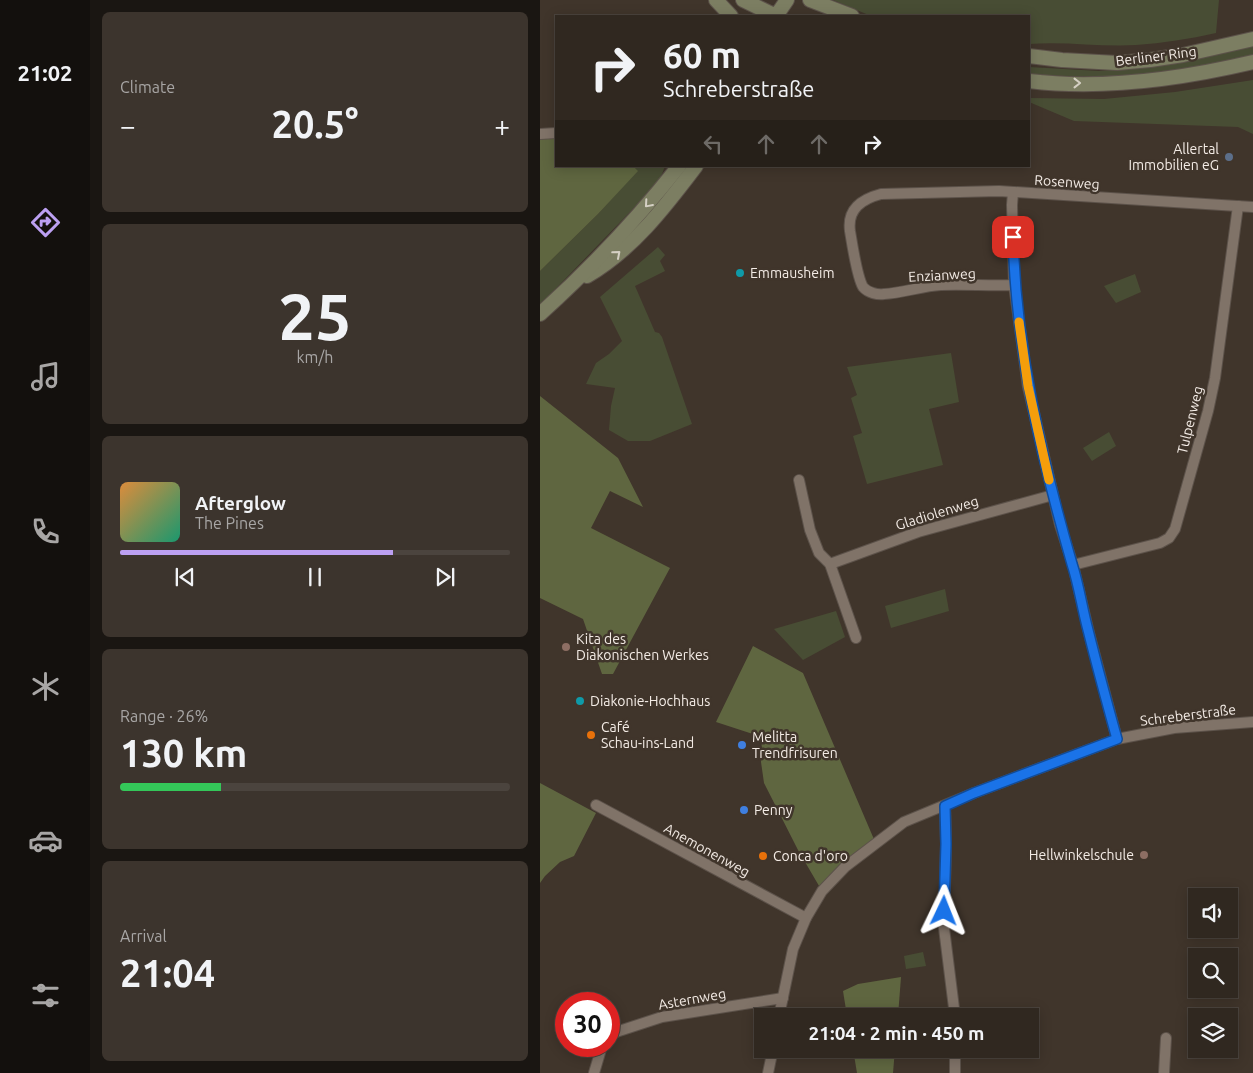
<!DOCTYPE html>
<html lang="en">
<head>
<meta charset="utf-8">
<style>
	:root { --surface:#302820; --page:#3c342d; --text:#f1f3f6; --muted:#a8a6a5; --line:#4b443e; --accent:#bca0f2 }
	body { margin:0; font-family:Ubuntu,sans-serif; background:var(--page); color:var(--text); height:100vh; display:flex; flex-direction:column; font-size:19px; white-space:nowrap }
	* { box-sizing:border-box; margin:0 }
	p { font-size:16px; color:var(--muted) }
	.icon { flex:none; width:28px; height:28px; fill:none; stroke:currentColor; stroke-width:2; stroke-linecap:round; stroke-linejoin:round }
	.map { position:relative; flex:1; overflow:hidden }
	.panel { display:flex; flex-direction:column; gap:12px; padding:12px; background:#1a1612; width:450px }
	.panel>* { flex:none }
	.top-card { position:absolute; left:15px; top:15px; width:475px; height:152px; border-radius:0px; box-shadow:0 2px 12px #0003,0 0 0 1px var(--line); background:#302820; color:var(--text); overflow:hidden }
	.fabs { position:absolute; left:648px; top:888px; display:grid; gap:10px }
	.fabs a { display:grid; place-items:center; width:50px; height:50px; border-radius:0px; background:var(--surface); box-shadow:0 2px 12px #0003,0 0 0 1px var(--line); font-size:25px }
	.speed { position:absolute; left:15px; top:992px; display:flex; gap:10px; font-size:25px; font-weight:700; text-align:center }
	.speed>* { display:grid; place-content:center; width:65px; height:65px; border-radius:50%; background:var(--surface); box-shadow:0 2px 12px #0003,0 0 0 1px var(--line); line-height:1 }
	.speed .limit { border:8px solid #d22; background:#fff; color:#111 }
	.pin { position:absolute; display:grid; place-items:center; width:42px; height:42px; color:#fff; margin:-21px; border-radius:10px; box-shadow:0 2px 8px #0006 }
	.me { position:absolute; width:55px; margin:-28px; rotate:2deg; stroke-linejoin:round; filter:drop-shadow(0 0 4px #0008) }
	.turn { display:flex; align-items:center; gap:18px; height:105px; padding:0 25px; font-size:22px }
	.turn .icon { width:65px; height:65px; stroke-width:2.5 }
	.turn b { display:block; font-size:35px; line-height:42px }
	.lanes { display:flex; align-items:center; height:48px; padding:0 25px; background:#0003; justify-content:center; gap:25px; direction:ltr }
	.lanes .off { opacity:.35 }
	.big { font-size:38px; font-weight:700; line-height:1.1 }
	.panel .widget { flex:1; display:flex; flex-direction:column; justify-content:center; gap:8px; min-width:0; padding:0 18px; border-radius:8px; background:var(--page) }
	.panel .dial { align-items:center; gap:0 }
	.dial b { font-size:65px; line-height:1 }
	.song { display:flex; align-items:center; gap:15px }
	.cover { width:60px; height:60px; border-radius:8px; background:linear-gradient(135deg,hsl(30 70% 55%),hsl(160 70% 35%)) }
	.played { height:5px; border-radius:2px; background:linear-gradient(90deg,var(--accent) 70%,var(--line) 70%) }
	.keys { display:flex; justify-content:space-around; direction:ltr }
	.heat { display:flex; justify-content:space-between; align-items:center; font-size:28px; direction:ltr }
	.charge { height:8px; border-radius:4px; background:linear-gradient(90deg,#34c759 26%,var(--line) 0) }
	.trip { position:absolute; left:214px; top:1008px; width:285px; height:50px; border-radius:0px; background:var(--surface); box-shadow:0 2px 12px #0003,0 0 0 1px var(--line); font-weight:700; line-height:50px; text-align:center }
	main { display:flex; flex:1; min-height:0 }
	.tabs { display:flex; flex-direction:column; width:90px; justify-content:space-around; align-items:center; background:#13100d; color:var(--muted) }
	.tabs .icon { width:35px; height:35px }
	.tabs .current { color:var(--accent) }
	.tabs b { font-size:22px; color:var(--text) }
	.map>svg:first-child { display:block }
</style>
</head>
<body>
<main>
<nav class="tabs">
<b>21:02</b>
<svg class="icon current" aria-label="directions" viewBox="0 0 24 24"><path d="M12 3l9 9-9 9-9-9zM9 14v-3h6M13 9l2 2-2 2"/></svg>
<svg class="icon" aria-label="music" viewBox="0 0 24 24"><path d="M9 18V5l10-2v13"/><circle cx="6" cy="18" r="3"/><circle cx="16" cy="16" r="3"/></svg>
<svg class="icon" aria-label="phone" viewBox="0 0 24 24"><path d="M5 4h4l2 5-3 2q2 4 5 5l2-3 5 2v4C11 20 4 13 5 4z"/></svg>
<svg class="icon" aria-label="climate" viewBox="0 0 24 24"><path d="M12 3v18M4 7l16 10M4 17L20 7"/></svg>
<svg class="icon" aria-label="car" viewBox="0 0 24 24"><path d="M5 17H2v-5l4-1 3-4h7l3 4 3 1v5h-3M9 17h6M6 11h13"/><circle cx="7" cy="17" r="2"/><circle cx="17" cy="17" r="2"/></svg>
<svg class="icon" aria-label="filters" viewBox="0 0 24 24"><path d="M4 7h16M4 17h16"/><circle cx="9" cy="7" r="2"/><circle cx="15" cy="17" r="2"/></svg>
</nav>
<section class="panel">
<div class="widget"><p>Climate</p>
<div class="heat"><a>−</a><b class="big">20.5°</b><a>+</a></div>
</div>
<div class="widget dial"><b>25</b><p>km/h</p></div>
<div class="widget">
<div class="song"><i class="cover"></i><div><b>Afterglow</b><p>The Pines</p></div></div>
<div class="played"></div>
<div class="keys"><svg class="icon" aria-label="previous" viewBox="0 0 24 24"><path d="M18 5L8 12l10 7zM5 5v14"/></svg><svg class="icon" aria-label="pause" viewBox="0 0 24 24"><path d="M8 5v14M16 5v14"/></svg><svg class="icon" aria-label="next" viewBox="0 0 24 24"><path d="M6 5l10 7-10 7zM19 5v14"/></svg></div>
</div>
<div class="widget"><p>Range · 26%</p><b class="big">130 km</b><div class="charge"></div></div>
<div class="widget"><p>Arrival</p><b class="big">21:04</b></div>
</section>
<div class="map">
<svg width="713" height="1073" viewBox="0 0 713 1073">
	<rect width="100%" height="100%" fill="#40352b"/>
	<g fill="#484d34">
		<path d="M293,0H679L676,33C649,39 623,43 596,45C560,47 524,41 489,44V16H331Z"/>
		<polygon points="713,45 713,55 639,71 597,76 569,77 489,75 489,67 559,71 598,68 632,64"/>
		<polygon points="713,80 713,134 698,127 534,121 489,102 489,98 564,99 635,92"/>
		<polygon points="93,166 125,166 119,182 0,305 0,271 58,214 97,171"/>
		<polygon points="118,247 125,255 120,261 125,271 95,286 115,332 119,333 122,337 152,424 110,441 88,441 69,430 71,406 75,388 46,384 56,363 69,354 82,341 60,297"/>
		<polygon points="595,274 601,292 576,303 564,286"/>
		<polygon points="411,353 419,402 389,409 403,465 327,484 313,436 322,433 311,398 317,395 307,367"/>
		<polygon points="569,432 576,446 552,461 543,448"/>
		<polygon points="405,589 409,611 351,628 345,606"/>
		<polygon points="296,611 305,637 263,660 234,629"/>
		<polygon points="383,952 386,966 366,969 364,956"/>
	</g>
	<g fill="#5f6640">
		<polygon points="16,135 16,166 93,166 98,171 58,214 0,271 0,136"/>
		<polygon points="0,396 78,458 103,507 70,491 51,528 130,568 73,674 62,674 43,619 0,598"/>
		<polygon points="213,646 263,673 336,844 282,891 258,850 224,783 221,762 222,737 176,722"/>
		<polygon points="0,783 56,813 34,856 20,862 5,876 0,883"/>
		<polygon points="361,977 358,1016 307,1016 303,991 318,984"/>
		<polygon points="313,1049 355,1049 353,1073 317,1073"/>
	</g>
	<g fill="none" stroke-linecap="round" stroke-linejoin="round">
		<defs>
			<g id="street">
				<polyline points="0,134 16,133"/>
				<polyline points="473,192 472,205 474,285 488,387 520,525 533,565 549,633 577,739"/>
				<path d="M474,285C450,286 425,284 401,285C382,286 363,293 344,294C338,295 328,293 323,287C317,277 312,243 310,231C307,209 322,199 341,194L459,191L713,207"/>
				<polyline points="259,480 270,530 279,553 290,564 316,638"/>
				<polyline points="290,564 378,532 513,495"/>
				<polyline points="533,565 620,543 629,538 635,529 668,411 675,378 698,206"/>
				<polyline points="56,805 266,918"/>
				<polyline points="405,806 406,844 404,928 415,1016"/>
				<polyline points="239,1016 253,949 266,918 282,891 305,867 364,822 434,793 577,739 634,728 713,722"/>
				<polyline points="69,1037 76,1032 122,1017 243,998"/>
				<polyline points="415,1049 415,1073"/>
				<polyline points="54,1073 62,1046"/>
				<polyline points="228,1073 233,1049"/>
				<polyline points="624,1073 626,1038"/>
			</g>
			<g id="secondary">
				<polyline points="176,0 191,16"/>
				<polyline points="203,0 236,16 247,0"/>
				<polyline points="270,0 312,16"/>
				<polyline points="489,56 522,60 577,63 610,60 643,55 713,39"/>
				<path d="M489,81C563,90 641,79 713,62"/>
				<path d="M47,276C92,250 125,207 156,166"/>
				<path d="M0,314C50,269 97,219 139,166"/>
			</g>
		</defs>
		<use href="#street" stroke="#5c524a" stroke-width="12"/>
		<use href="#secondary" stroke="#5c524a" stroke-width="16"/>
		<use href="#street" stroke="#807368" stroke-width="10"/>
		<use href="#secondary" stroke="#7c7e62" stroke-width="14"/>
	</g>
	<defs><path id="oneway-chevron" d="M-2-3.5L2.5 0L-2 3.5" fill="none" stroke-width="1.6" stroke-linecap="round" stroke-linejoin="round" transform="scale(1.25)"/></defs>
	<g stroke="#d5d0c4">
		<use href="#oneway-chevron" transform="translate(537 83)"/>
		<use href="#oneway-chevron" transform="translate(108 204) rotate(131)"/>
		<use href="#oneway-chevron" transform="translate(77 254) rotate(-41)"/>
	</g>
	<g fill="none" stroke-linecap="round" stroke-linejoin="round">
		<defs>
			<path id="route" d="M404,911L406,844L405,806L434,793L577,739C567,703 557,666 548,630C542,608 539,585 532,564C501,456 476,350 473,237"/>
		</defs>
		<use href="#route" stroke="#114b97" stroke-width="12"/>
		<use href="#route" stroke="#1a73e8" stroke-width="9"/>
		<polyline stroke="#f59e0b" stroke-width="9" points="479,322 488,386 509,480"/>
	</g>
	<circle fill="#5c6f8a" stroke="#40352b" stroke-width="2" cx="689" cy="157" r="5"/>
	<g fill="#0f9aa8" stroke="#40352b" stroke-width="2">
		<circle cx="200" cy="273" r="5"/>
		<circle cx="40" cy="701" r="5"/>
	</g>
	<g fill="#8d6e63" stroke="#40352b" stroke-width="2">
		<circle cx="26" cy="647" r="5"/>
		<circle cx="604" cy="855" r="5"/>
	</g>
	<g fill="#e8710a" stroke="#40352b" stroke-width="2">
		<circle cx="51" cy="735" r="5"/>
		<circle cx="223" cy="856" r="5"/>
	</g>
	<g fill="#3f7fe0" stroke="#40352b" stroke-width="2">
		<circle cx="202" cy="745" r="5"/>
		<circle cx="204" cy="810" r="5"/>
	</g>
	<g text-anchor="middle" stroke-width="5" stroke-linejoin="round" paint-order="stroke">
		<g font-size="14" fill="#f3ebe5" stroke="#40352b">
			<text transform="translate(616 56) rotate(-7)" y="5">Berliner Ring</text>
			<text transform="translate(527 182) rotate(4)" y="5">Rosenweg</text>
			<text transform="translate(402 275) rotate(-3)" y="5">Enzianweg</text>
			<text transform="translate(650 420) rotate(-76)" y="5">Tulpenweg</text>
			<text transform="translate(397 513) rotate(-17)" y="5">Gladiolenweg</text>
			<text transform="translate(648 715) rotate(-7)" y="5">Schreberstraße</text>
			<text transform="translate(167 850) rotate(29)" y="5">Anemonenweg</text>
			<text transform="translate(152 999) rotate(-10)" y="5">Asternweg</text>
		</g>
		<g font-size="14" fill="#f3ebe5" stroke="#40352b" text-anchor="start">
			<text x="679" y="154" text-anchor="end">Allertal<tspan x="679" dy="16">Immobilien eG</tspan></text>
			<text x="210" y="278">Emmausheim</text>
			<text x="36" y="644">Kita des<tspan x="36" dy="16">Diakonischen Werkes</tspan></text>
			<text x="50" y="706">Diakonie-Hochhaus</text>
			<text x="61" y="732">Café<tspan x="61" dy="16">Schau-ins-Land</tspan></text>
			<text x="212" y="742">Melitta<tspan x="212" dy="16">Trendfrisuren</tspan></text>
			<text x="214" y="815">Penny</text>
			<text x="594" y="860" text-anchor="end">Hellwinkelschule</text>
			<text x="233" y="861">Conca d'oro</text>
		</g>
	</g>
</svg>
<div class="fabs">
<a><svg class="icon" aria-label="sound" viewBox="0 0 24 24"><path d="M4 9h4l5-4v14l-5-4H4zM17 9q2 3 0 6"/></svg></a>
<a><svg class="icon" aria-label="search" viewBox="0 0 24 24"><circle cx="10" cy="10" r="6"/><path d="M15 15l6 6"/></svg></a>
<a><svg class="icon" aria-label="layers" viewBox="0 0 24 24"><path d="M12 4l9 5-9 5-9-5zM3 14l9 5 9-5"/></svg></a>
</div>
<div class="speed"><div class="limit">30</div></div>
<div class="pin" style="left:473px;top:237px;background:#d93025"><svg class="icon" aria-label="arrive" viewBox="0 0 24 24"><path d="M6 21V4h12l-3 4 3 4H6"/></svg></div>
<svg class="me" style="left:404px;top:911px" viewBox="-20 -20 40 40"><path d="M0-17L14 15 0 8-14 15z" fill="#1a73e8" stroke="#fff" stroke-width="4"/></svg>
<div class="trip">21:04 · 2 min · 450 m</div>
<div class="top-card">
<div class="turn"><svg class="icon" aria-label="right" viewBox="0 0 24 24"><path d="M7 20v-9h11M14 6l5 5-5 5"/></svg><div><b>60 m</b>Schreberstraße</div></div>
<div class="lanes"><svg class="icon off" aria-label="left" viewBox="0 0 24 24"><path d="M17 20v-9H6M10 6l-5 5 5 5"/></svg><svg class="icon off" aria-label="ahead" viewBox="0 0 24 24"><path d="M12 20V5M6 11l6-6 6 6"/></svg><svg class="icon off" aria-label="ahead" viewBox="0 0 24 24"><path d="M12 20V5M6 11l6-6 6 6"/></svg><svg class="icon" aria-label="right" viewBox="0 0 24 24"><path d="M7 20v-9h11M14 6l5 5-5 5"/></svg></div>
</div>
</div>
</main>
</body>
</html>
